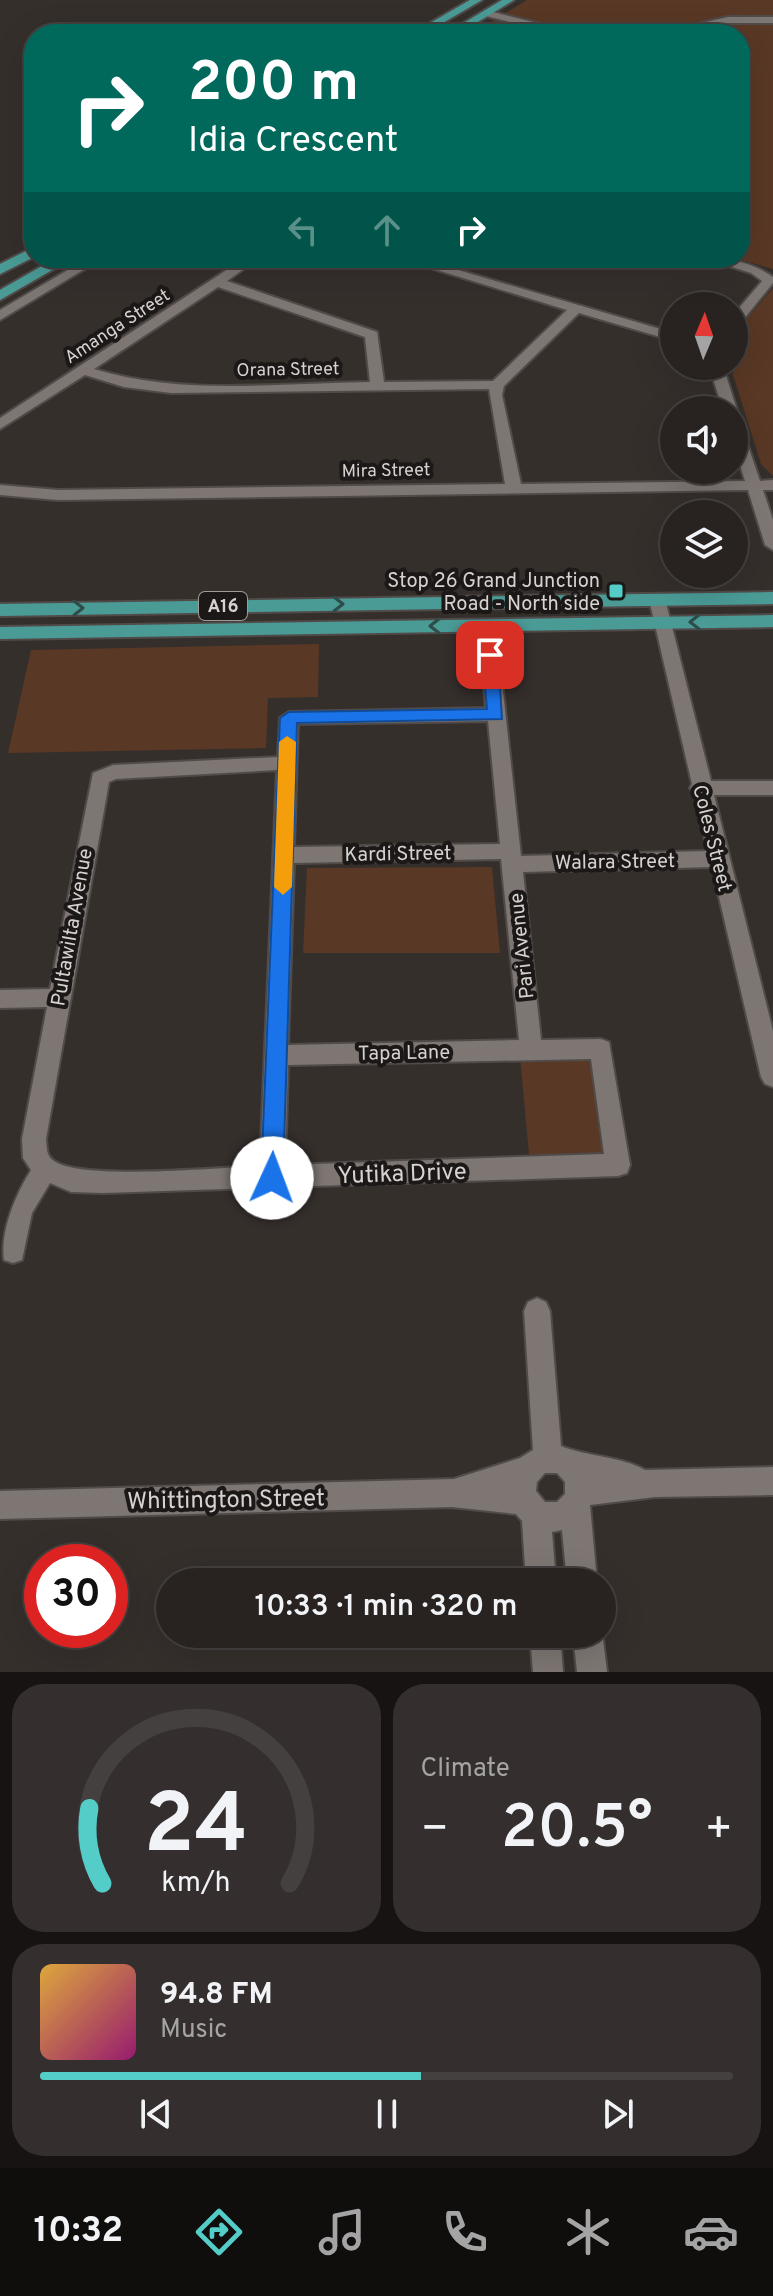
<!DOCTYPE html>
<html lang="en">
<head>
<meta charset="utf-8">
<style>
	:root { --surface:#282321; --page:#342f2e; --text:#f1f3f6; --muted:#a5a4a5; --line:#44403f; --accent:#54cdc8 }
	body { margin:0; font-family:Overpass,sans-serif; background:var(--page); color:var(--text); height:100vh; display:flex; flex-direction:column; font-size:30px; white-space:nowrap }
	* { box-sizing:border-box; margin:0 }
	p { font-size:26px; color:var(--muted) }
	.icon { flex:none; width:44px; height:44px; fill:none; stroke:currentColor; stroke-width:2; stroke-linecap:round; stroke-linejoin:round }
	.map { position:relative; height:1672px; overflow:hidden }
	.sheet { display:flex; flex-direction:column; gap:12px; padding:12px; background:#161312; flex:1 }
	.sheet>* { flex:none }
	.banner { position:absolute; left:24px; top:24px; width:726px; height:244px; border-radius:32px; box-shadow:0 8px 32px #0002,0 0 0 2px var(--line); background:#00695c; color:#fff; overflow:hidden }
	.needle { width:52px; rotate:2deg }
	.controls { position:absolute; left:660px; top:292px; display:grid; gap:16px }
	.controls a { display:grid; place-items:center; width:88px; height:88px; border-radius:50%; background:var(--surface); box-shadow:0 8px 32px #0002,0 0 0 2px var(--line); font-size:40px }
	.speed { position:absolute; left:24px; top:1544px; display:flex; gap:16px; font-size:40px; font-weight:700; text-align:center }
	.speed>* { display:grid; place-content:center; width:104px; height:104px; border-radius:50%; background:var(--surface); box-shadow:0 8px 32px #0002,0 0 0 2px var(--line); line-height:1 }
	.speed .limit { border:12px solid #d22; background:#fff; color:#111 }
	.pin { position:absolute; display:grid; place-items:center; width:68px; height:68px; color:#fff; margin:-34px; border-radius:16px; box-shadow:0 4px 12px #0006 }
	.me { position:absolute; width:88px; margin:-44px; rotate:2deg; stroke-linejoin:round; filter:drop-shadow(0 0 6px #0008) }
	.turn { display:flex; align-items:center; gap:28px; height:168px; padding:0 32px; font-size:36px }
	.turn .icon { width:104px; height:104px; stroke-width:2.5 }
	.turn b { display:block; font-size:56px; line-height:68px }
	.lanes { display:flex; align-items:center; height:76px; padding:0 32px; background:#0003; justify-content:center; gap:40px; direction:ltr }
	.lanes .off { opacity:.35 }
	.big { font-size:60px; font-weight:600; line-height:1.1 }
	.sheet .widget { flex:1; display:flex; flex-direction:column; justify-content:center; gap:12px; min-width:0; padding:0 28px; border-radius:32px; background:var(--page) }
	.sheet .dial { align-items:center; gap:0 }
	.dial svg { height:208px; overflow:visible; fill:none; stroke:var(--line); stroke-width:7; stroke-linecap:round; text-anchor:middle }
	.dial text { fill:var(--text); stroke:none }
	.song { display:flex; align-items:center; gap:24px }
	.cover { width:96px; height:96px; border-radius:12px; background:linear-gradient(135deg,hsl(40 70% 55%),hsl(320 70% 35%)) }
	.played { height:8px; border-radius:4px; background:linear-gradient(90deg,var(--accent) 55%,var(--line) 55%) }
	.keys { display:flex; justify-content:space-around; direction:ltr }
	.heat { display:flex; justify-content:space-between; align-items:center; font-size:44px; direction:ltr }
	.sheet .tiles { flex:1; display:grid; gap:12px; grid-template-columns:1fr 1fr }
	.widget:last-child { grid-column:span 2 }
	.trip { position:absolute; left:156px; top:1568px; width:460px; height:80px; border-radius:40px; background:var(--surface); box-shadow:0 8px 32px #0002,0 0 0 2px var(--line); font-weight:600; line-height:80px; text-align:center }
	.menu { display:flex; height:128px; justify-content:space-around; align-items:center; background:#100e0d; color:var(--muted) }
	.menu .icon { width:56px; height:56px }
	.menu .current { color:var(--accent) }
	.menu b { font-size:36px; color:var(--text) }
	.map>svg:first-child { display:block }
</style>
</head>
<body>
<div class="map">
<svg width="773" height="1672" viewBox="0 0 773 1672">
	<rect width="100%" height="100%" fill="#352f2c"/>
	<g fill="#593825">
		<polygon points="527,0 773,0 773,269 734,258 740,258 740,34 471,34"/>
		<polygon points="773,288 773,476 761,464 733,375 734,333"/>
		<polygon points="319,644 318,697 268,698 266,748 8,753 31,650"/>
		<polygon points="492,867 500,953 303,953 307,868"/>
		<polygon points="596,1055 609,1154 529,1155 520,1056"/>
	</g>
	<g fill="none" stroke-linecap="round" stroke-linejoin="round">
		<defs>
			<g id="minor">
				<polygon points="485,10 553,27 647,31 652,34 553,33 482,15"/>
				<polygon points="728,17 773,17 773,23 728,23 671,34 662,32"/>
				<polygon points="88,258 103,258 0,320 0,310"/>
				<path d="M245,258H259L227,281L377,332L384,382L493,381L567,310L398,258H417L674,333V341L579,313L504,386L502,395L521,484L745,481L734,446V418L739,419L760,481L773,480V490H763L773,520V550L765,545L748,490L58,500L0,495V485L58,490L505,484L489,389L171,393L124,387L85,375L0,429V418ZM218,287L365,337L370,382C279,383 181,396 94,369Z"/>
				<path d="M703,258C728,258 752,262 773,277V283L739,325L734,326V314L762,281L751,273Z"/>
				<polygon points="709,366 723,366 737,410 735,413 734,410 723,410"/>
				<path d="M657,594L665,599L711,781H773V795H714L773,1031V1087L765,1084L761,1077L712,867L523,872L541,1040L601,1039L609,1042L630,1165L627,1173L618,1176L103,1193L71,1192L50,1183L32,1213L22,1260L13,1263L4,1260C0,1231 16,1194 31,1170L23,1158L22,1139L47,1007L0,1008V990L50,989L93,773L113,765L278,757L280,718L289,712L486,708L481,655L490,649L499,655L521,856L708,851L694,793L690,788L692,784L649,599ZM488,721L500,844L294,847L298,724ZM277,770L260,1166C220,1167 82,1181 54,1161C46,1156 47,1148 46,1139L109,782L116,779ZM501,859L519,1040L288,1045L294,863ZM591,1059L604,1154L285,1165L288,1065Z"/>
				<path d="M537,1298L546,1302L550,1311L561,1446C588,1457 621,1456 645,1470L773,1467V1495L655,1497L590,1505L597,1582H567L562,1530L552,1532L556,1582H526L522,1521L516,1514L452,1507L0,1519V1491L454,1479L520,1458L533,1450L524,1311L528,1302ZM545,1473H557L565,1482V1494L557,1502H545L536,1491L537,1482Z"/>
				<polygon points="602,1631 607,1672 577,1672 573,1634 602,1634"/>
				<polygon points="530,1634 560,1634 563,1672 533,1672"/>
			</g>
			<g id="trunk">
				<polygon points="470,0 482,0 424,34 411,34"/>
				<polygon points="502,0 514,0 458,34 445,34"/>
				<polygon points="34,247 34,257 0,274 0,264"/>
				<polygon points="56,258 73,258 0,300 0,290"/>
				<polygon points="773,592 773,604 0,616 0,604"/>
				<polygon points="773,615 773,627 0,639 0,627"/>
			</g>
		</defs>
		<use href="#minor" stroke="#504b49" stroke-width="4"/>
		<use href="#trunk" stroke="#504b49" stroke-width="4"/>
		<use href="#minor" fill="#7d7673" fill-rule="evenodd"/>
		<use href="#trunk" fill="#4a9b96" fill-rule="evenodd"/>
	</g>
	<defs><path id="oneway-chevron" d="M-2-3.5L2.5 0L-2 3.5" fill="none" stroke-width="1.6" stroke-linecap="round" stroke-linejoin="round" transform="scale(2)"/></defs>
	<g stroke="#2e4c4a">
		<use href="#oneway-chevron" transform="translate(338 604) rotate(-1)"/>
		<use href="#oneway-chevron" transform="translate(78 608) rotate(-1)"/>
		<use href="#oneway-chevron" transform="translate(695 622) rotate(179)"/>
		<use href="#oneway-chevron" transform="translate(435 626) rotate(179)"/>
	</g>
	<polygon fill="#1a73e8" stroke="#114b97" stroke-width="2" points="490,650 498,655 502,719 297,723 283,1178 280,1185 272,1188 264,1185 261,1178 280,718 289,712 487,709 482,655"/>
	<polygon fill="#f59e0b" points="287,736 296,742 292,887 283,895 274,887 279,742"/>
	<rect fill="#54cdc8" stroke="#1b1817" stroke-width="3" x="608" y="583" width="16" height="16" rx="4"/>
	<g text-anchor="middle" stroke-width="8" stroke-linejoin="round" paint-order="stroke">
		<g font-size="18" fill="#d6d2d0" stroke="#1b1817">
			<text transform="translate(117 326) rotate(-33)" y="6">Amanga Street</text>
			<text transform="translate(288 369) rotate(-1)" y="6">Orana Street</text>
			<text transform="translate(386 470) rotate(-1)" y="6">Mira Street</text>
		</g>
		<rect fill="#1b1817" stroke="#9e9a98" stroke-width="2" x="199" y="592" width="48" height="28" rx="6"/>
		<g font-size="18" font-weight="bold" fill="#d6d2d0">
			<text x="223" y="612">A16</text>
		</g>
		<g font-size="20" fill="#d6d2d0" stroke="#1b1817" text-anchor="end">
			<text x="600" y="587">Stop 26 Grand Junction<tspan x="600" dy="23">Road - North side</tspan></text>
		</g>
		<g font-size="20" fill="#d6d2d0" stroke="#1b1817">
			<text transform="translate(713 838) rotate(76)" y="7">Coles Street</text>
			<text transform="translate(398 853) rotate(-1)" y="7">Kardi Street</text>
			<text transform="translate(615 861) rotate(-1)" y="7">Walara Street</text>
			<text transform="translate(71 927) rotate(-80)" y="7">Pultawilta Avenue</text>
			<text transform="translate(521 946) rotate(-96)" y="7">Pari Avenue</text>
			<text transform="translate(404 1052) rotate(-1)" y="7">Tapa Lane</text>
		</g>
		<g font-size="24" fill="#d6d2d0" stroke="#1b1817">
			<text transform="translate(402 1173) rotate(-2)" y="8">Yutika Drive</text>
			<text transform="translate(226 1499) rotate(-1)" y="8">Whittington Street</text>
		</g>
	</g>
</svg>
<div class="controls">
<a><svg class="needle" viewBox="-14 -14 28 28"><path d="M0-13l5 13h-10z" fill="#e53935"/><path d="M0 13l5-13h-10z" fill="#a5a4a5"/></svg></a>
<a><svg class="icon" aria-label="sound" viewBox="0 0 24 24"><path d="M4 9h4l5-4v14l-5-4H4zM17 9q2 3 0 6"/></svg></a>
<a><svg class="icon" aria-label="layers" viewBox="0 0 24 24"><path d="M12 4l9 5-9 5-9-5zM3 14l9 5 9-5"/></svg></a>
</div>
<div class="speed"><div class="limit">30</div></div>
<div class="pin" style="left:490px;top:655px;background:#d93025"><svg class="icon" aria-label="arrive" viewBox="0 0 24 24"><path d="M6 21V4h12l-3 4 3 4H6"/></svg></div>
<svg class="me" style="left:272px;top:1178px" viewBox="-20 -20 40 40"><circle r="19" fill="#fff"/><path d="M0-13L10 11 0 6-10 11z" fill="#1a73e8"/></svg>
<div class="trip">10:33 · 1 min · 320 m</div>
<div class="banner">
<div class="turn"><svg class="icon" aria-label="right" viewBox="0 0 24 24"><path d="M7 20v-9h11M14 6l5 5-5 5"/></svg><div><b>200 m</b>Idia Crescent</div></div>
<div class="lanes"><svg class="icon off" aria-label="left" viewBox="0 0 24 24"><path d="M17 20v-9H6M10 6l-5 5 5 5"/></svg><svg class="icon off" aria-label="ahead" viewBox="0 0 24 24"><path d="M12 20V5M6 11l6-6 6 6"/></svg><svg class="icon" aria-label="right" viewBox="0 0 24 24"><path d="M7 20v-9h11M14 6l5 5-5 5"/></svg></div>
</div>
</div>
<section class="sheet">
<div class="tiles">
<div class="widget dial"><svg viewBox="0 0 100 80">
<path d="M14 69A42 42 0 1 1 86 69"/>
<path d="M14 69A42 42 0 0 1 9 40" stroke="#54cdc8"/>
<text x="50" y="56" font-size="32" font-weight="700">24</text>
<text x="50" y="72" font-size="11">km/h</text>
</svg></div>
<div class="widget"><p>Climate</p>
<div class="heat"><a>−</a><b class="big">20.5°</b><a>+</a></div>
</div>
<div class="widget">
<div class="song"><i class="cover"></i><div><b>94.8 FM</b><p>Music</p></div></div>
<div class="played"></div>
<div class="keys"><svg class="icon" aria-label="previous" viewBox="0 0 24 24"><path d="M18 5L8 12l10 7zM5 5v14"/></svg><svg class="icon" aria-label="pause" viewBox="0 0 24 24"><path d="M8 5v14M16 5v14"/></svg><svg class="icon" aria-label="next" viewBox="0 0 24 24"><path d="M6 5l10 7-10 7zM19 5v14"/></svg></div>
</div>
</div>
</section>
<nav class="menu">
<b>10:32</b>
<svg class="icon current" aria-label="directions" viewBox="0 0 24 24"><path d="M12 3l9 9-9 9-9-9zM9 14v-3h6M13 9l2 2-2 2"/></svg>
<svg class="icon" aria-label="music" viewBox="0 0 24 24"><path d="M9 18V5l10-2v13"/><circle cx="6" cy="18" r="3"/><circle cx="16" cy="16" r="3"/></svg>
<svg class="icon" aria-label="phone" viewBox="0 0 24 24"><path d="M5 4h4l2 5-3 2q2 4 5 5l2-3 5 2v4C11 20 4 13 5 4z"/></svg>
<svg class="icon" aria-label="climate" viewBox="0 0 24 24"><path d="M12 3v18M4 7l16 10M4 17L20 7"/></svg>
<svg class="icon" aria-label="car" viewBox="0 0 24 24"><path d="M5 17H2v-5l4-1 3-4h7l3 4 3 1v5h-3M9 17h6M6 11h13"/><circle cx="7" cy="17" r="2"/><circle cx="17" cy="17" r="2"/></svg>
</nav>
</body>
</html>
